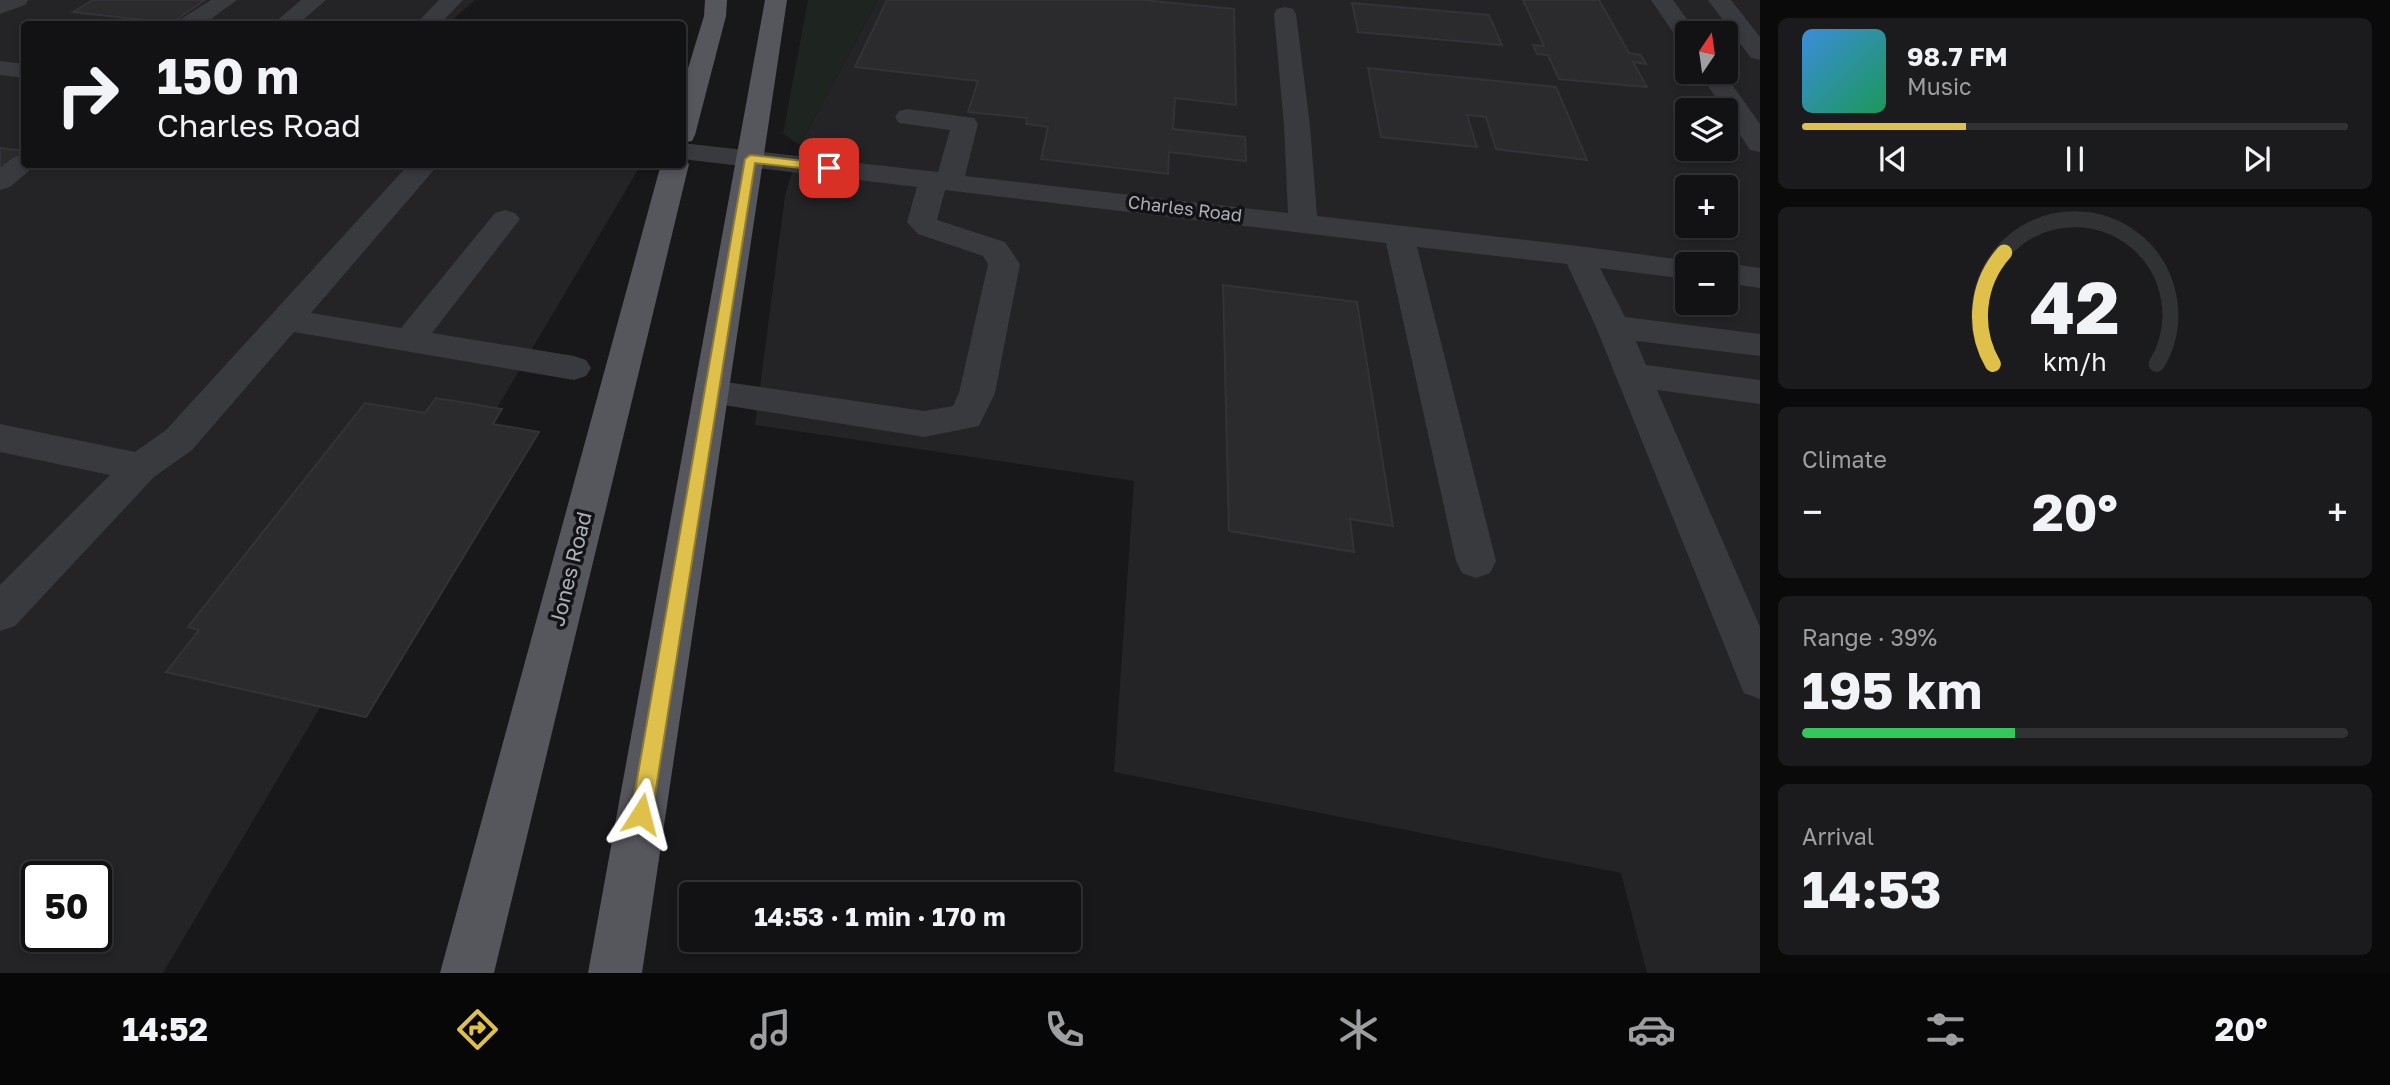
<!DOCTYPE html>
<html lang="en">
<head>
<meta charset="utf-8">
<style>
	:root { --surface:#121214; --page:#1b1b1d; --text:#f1f3f6; --muted:#9c9ea0; --line:#313234; --accent:#dec04b }
	body { margin:0; font-family:"Golos Text",sans-serif; background:var(--page); color:var(--text); height:100vh; display:flex; flex-direction:column; font-size:26px; white-space:nowrap }
	* { box-sizing:border-box; margin:0 }
	p { font-size:23px; color:var(--muted) }
	.icon { flex:none; width:38px; height:38px; fill:none; stroke:currentColor; stroke-width:2; stroke-linecap:round; stroke-linejoin:round }
	.map { position:relative; flex:1; overflow:hidden }
	.drawer { display:flex; flex-direction:column; gap:18px; padding:18px; background:#0a0a0b; width:630px }
	.drawer>* { flex:none }
	.banner { position:absolute; left:21px; top:21px; width:665px; height:147px; border-radius:7px; box-shadow:0 4px 10px #0003,0 0 0 2px var(--line); background:#121214; color:var(--text); overflow:hidden }
	.needle { width:46px; rotate:13deg }
	.buttons { position:absolute; left:1675px; top:21px; display:grid; gap:14px }
	.buttons a { display:grid; place-items:center; width:63px; height:63px; border-radius:7px; background:var(--surface); box-shadow:0 4px 10px #0003,0 0 0 2px var(--line); font-size:35px }
	.speed { position:absolute; left:21px; top:861px; display:flex; gap:14px; font-size:35px; font-weight:700; text-align:center }
	.speed>* { display:grid; place-content:center; width:91px; height:91px; border-radius:50%; background:var(--surface); box-shadow:0 4px 10px #0003,0 0 0 2px var(--line); line-height:1 }
	.speed .limit { border:4px solid #111; border-radius:10px; background:#fff; color:#111 }
	.pin { position:absolute; display:grid; place-items:center; width:60px; height:60px; color:#fff; margin:-30px; border-radius:14px; box-shadow:0 4px 10px #0006 }
	.me { position:absolute; width:77px; margin:-38px; rotate:9deg; stroke-linejoin:round; filter:drop-shadow(0 0 5px #0008) }
	.turn { display:flex; align-items:center; gap:24px; height:147px; padding:0 21px; font-size:32px }
	.turn .icon { width:91px; height:91px; stroke-width:2.5 }
	.turn b { display:block; font-size:49px; line-height:60px }
	.big { font-size:52px; font-weight:700; line-height:1.1 }
	.drawer .widget { flex:1; display:flex; flex-direction:column; justify-content:center; gap:10px; min-width:0; padding:0 24px; border-radius:10px; background:var(--page) }
	.drawer .dial { align-items:center; gap:0 }
	.dial svg { height:182px; overflow:visible; fill:none; stroke:var(--line); stroke-width:7; stroke-linecap:round; text-anchor:middle }
	.dial text { fill:var(--text); stroke:none }
	.song { display:flex; align-items:center; gap:21px }
	.cover { width:84px; height:84px; border-radius:10px; background:linear-gradient(135deg,hsl(210 70% 55%),hsl(150 70% 35%)) }
	.played { height:7px; border-radius:4px; background:linear-gradient(90deg,var(--accent) 30%,var(--line) 30%) }
	.keys { display:flex; justify-content:space-around; direction:ltr }
	.heat { display:flex; justify-content:space-between; align-items:center; font-size:38px; direction:ltr }
	.charge { height:10px; border-radius:5px; background:linear-gradient(90deg,#34c759 39%,var(--line) 0) }
	.trip { position:absolute; left:679px; top:882px; width:402px; height:70px; border-radius:7px; background:var(--surface); box-shadow:0 4px 10px #0003,0 0 0 2px var(--line); font-weight:700; line-height:70px; text-align:center }
	.dock { display:flex; height:112px; justify-content:space-around; align-items:center; background:#070708; color:var(--muted) }
	.dock .icon { width:49px; height:49px }
	.dock .selected { color:var(--accent) }
	.dock b { font-size:32px; color:var(--text) }
	main { display:flex; flex:1; min-height:0 }
	.map>svg:first-child { display:block }
</style>
</head>
<body>
<main>
<div class="map">
<svg width="1760" height="973" viewBox="0 0 1760 973">
	<rect width="100%" height="100%" fill="#18181a"/>
	<g fill="#242427" fill-rule="evenodd">
		<path d="M0,0H475L448,24H24V164H611L639,168L163,973H0ZM37,877H96V936H37Z"/>
		<path d="M878,0H1760V973H1647L1621,873L1114,772L1134,481L755,425L785,196L800,145ZM1687,33H1726V72H1687ZM1687,110H1726V149H1687ZM1687,187H1726V226H1687ZM1687,264H1726V303H1687Z"/>
	</g>
	<polygon fill="#1e2420" points="808,0 878,0 800,145 783,134"/>
	<g fill="#2b2b2e" stroke="#333236" stroke-width="2">
		<polygon points="93,0 205,0 171,23 73,12"/>
		<polygon points="887,0 1143,0 1234,9 1236,105 1175,98 1173,129 1245,137 1246,161 1169,152 1168,174 1041,159 1048,127 1026,124 1027,118 968,112 978,81 855,67"/>
		<polygon points="1523,0 1599,0 1629,53 1641,55 1646,64 1633,62 1647,87 1559,79 1548,55 1537,54 1533,45 1544,46"/>
		<polygon points="1352,3 1489,15 1502,45 1358,32"/>
		<polygon points="1368,68 1556,87 1587,160 1496,149 1486,117 1467,115 1477,147 1381,137"/>
		<polygon points="0,148 24,151 24,163 0,181"/>
		<polygon points="1223,285 1357,302 1393,526 1350,519 1354,552 1229,531"/>
		<polygon points="436,398 502,409 493,424 539,432 366,717 166,672 199,630 188,627 365,403 425,413"/>
	</g>
	<g fill="none" stroke-linecap="round" stroke-linejoin="round">
		<g fill="#393a3e" fill-rule="evenodd">
			<polygon points="0,0 28,0 25,5 0,14"/>
			<polygon points="211,0 237,0 204,24 178,24 181,19"/>
			<polygon points="301,0 326,0 298,24 273,24"/>
			<polygon points="439,0 463,0 440,24 416,24"/>
			<polygon points="1651,0 1673,0 1697,33 1687,33 1687,43 1679,41"/>
			<polygon points="1708,0 1731,0 1760,37 1760,60 1751,58"/>
			<polygon points="1285,7 1293,9 1296,14 1310,126 1317,216 1578,246 1698,262 1700,264 1687,264 1687,279 1600,268 1625,317 1760,334 1760,356 1636,341 1646,365 1760,380 1760,404 1657,390 1760,627 1760,699 1744,693 1738,679 1596,327 1567,264 1417,247 1496,561 1490,573 1476,578 1462,573 1456,561 1386,243 945,190 937,220 1005,242 1020,264 995,393 979,426 924,437 699,401 694,392 699,383 712,380 924,411 953,406 959,393 988,264 983,256 918,234 907,222 917,187 682,159 682,143 938,172 950,130 899,123 895,117 899,111 908,109 974,118 978,124 965,176 1288,213 1284,126 1274,14 1277,9"/>
			<polygon points="0,61 24,64 24,78 0,75"/>
			<polygon points="1699,72 1723,72 1760,124 1760,152 1750,150"/>
			<polygon points="24,155 24,164 37,164 10,187 0,190 0,168 14,157"/>
			<polygon points="409,164 439,164 311,313 401,328 495,213 505,210 515,213 520,219 432,333 574,356 586,360 591,368 586,376 574,380 294,332 192,450 154,477 15,626 0,631 0,585 110,475 0,452 0,424 135,452 166,430"/>
			<polygon points="1726,263 1760,268 1760,288 1726,283 1726,264 1722,264"/>
		</g>
		<g fill="#56565d" fill-rule="evenodd">
			<polygon points="705,0 727,0 726,16 695,135 692,141 682,143 682,88 704,16"/>
			<polygon points="765,0 787,0 642,973 588,973"/>
			<polygon points="682,158 689,164 494,973 440,973 661,164 682,164"/>
		</g>
	</g>
	<polygon fill="#dec04b" stroke="#907d31" stroke-width="2" points="750,155 829,164 834,168 829,171 755,163 652,814 649,822 641,824 634,822 631,814 745,159"/>
	<g text-anchor="middle" stroke-width="7" stroke-linejoin="round" paint-order="stroke">
		<g font-size="18" fill="#acaeb8" stroke="#131315">
			<text transform="translate(1185 209) rotate(7)" y="6">Charles Road</text>
		</g>
		<g font-size="21" fill="#acaeb8" stroke="#131315">
			<text transform="translate(571 569) rotate(-76)" y="7">Jones Road</text>
		</g>
	</g>
</svg>
<div class="buttons">
<a><svg class="needle" viewBox="-14 -14 28 28"><path d="M0-13l5 13h-10z" fill="#e53935"/><path d="M0 13l5-13h-10z" fill="#9c9ea0"/></svg></a>
<a><svg class="icon" aria-label="layers" viewBox="0 0 24 24"><path d="M12 4l9 5-9 5-9-5zM3 14l9 5 9-5"/></svg></a>
<a>+</a>
<a>−</a>
</div>
<div class="speed"><div class="limit">50</div></div>
<div class="pin" style="left:829px;top:168px;background:#d93025"><svg class="icon" aria-label="arrive" viewBox="0 0 24 24"><path d="M6 21V4h12l-3 4 3 4H6"/></svg></div>
<svg class="me" style="left:641px;top:814px" viewBox="-20 -20 40 40"><path d="M0-17L14 15 0 8-14 15z" fill="#dec04b" stroke="#fff" stroke-width="4"/></svg>
<div class="trip">14:53 · 1 min · 170 m</div>
<div class="banner">
<div class="turn"><svg class="icon" aria-label="right" viewBox="0 0 24 24"><path d="M7 20v-9h11M14 6l5 5-5 5"/></svg><div><b>150 m</b>Charles Road</div></div>
</div>
</div>
<section class="drawer">
<div class="widget">
<div class="song"><i class="cover"></i><div><b>98.7 FM</b><p>Music</p></div></div>
<div class="played"></div>
<div class="keys"><svg class="icon" aria-label="previous" viewBox="0 0 24 24"><path d="M18 5L8 12l10 7zM5 5v14"/></svg><svg class="icon" aria-label="pause" viewBox="0 0 24 24"><path d="M8 5v14M16 5v14"/></svg><svg class="icon" aria-label="next" viewBox="0 0 24 24"><path d="M6 5l10 7-10 7zM19 5v14"/></svg></div>
</div>
<div class="widget dial"><svg viewBox="0 0 100 80">
<path d="M14 69A42 42 0 1 1 86 69"/>
<path d="M14 69A42 42 0 0 1 19 20" stroke="#dec04b"/>
<text x="50" y="56" font-size="32" font-weight="700">42</text>
<text x="50" y="72" font-size="11">km/h</text>
</svg></div>
<div class="widget"><p>Climate</p>
<div class="heat"><a>−</a><b class="big">20°</b><a>+</a></div>
</div>
<div class="widget"><p>Range · 39%</p><b class="big">195 km</b><div class="charge"></div></div>
<div class="widget"><p>Arrival</p><b class="big">14:53</b></div>
</section>
</main>
<nav class="dock">
<b>14:52</b>
<svg class="icon selected" aria-label="directions" viewBox="0 0 24 24"><path d="M12 3l9 9-9 9-9-9zM9 14v-3h6M13 9l2 2-2 2"/></svg>
<svg class="icon" aria-label="music" viewBox="0 0 24 24"><path d="M9 18V5l10-2v13"/><circle cx="6" cy="18" r="3"/><circle cx="16" cy="16" r="3"/></svg>
<svg class="icon" aria-label="phone" viewBox="0 0 24 24"><path d="M5 4h4l2 5-3 2q2 4 5 5l2-3 5 2v4C11 20 4 13 5 4z"/></svg>
<svg class="icon" aria-label="climate" viewBox="0 0 24 24"><path d="M12 3v18M4 7l16 10M4 17L20 7"/></svg>
<svg class="icon" aria-label="car" viewBox="0 0 24 24"><path d="M5 17H2v-5l4-1 3-4h7l3 4 3 1v5h-3M9 17h6M6 11h13"/><circle cx="7" cy="17" r="2"/><circle cx="17" cy="17" r="2"/></svg>
<svg class="icon" aria-label="filters" viewBox="0 0 24 24"><path d="M4 7h16M4 17h16"/><circle cx="9" cy="7" r="2"/><circle cx="15" cy="17" r="2"/></svg>
<b>20°</b>
</nav>
</body>
</html>
